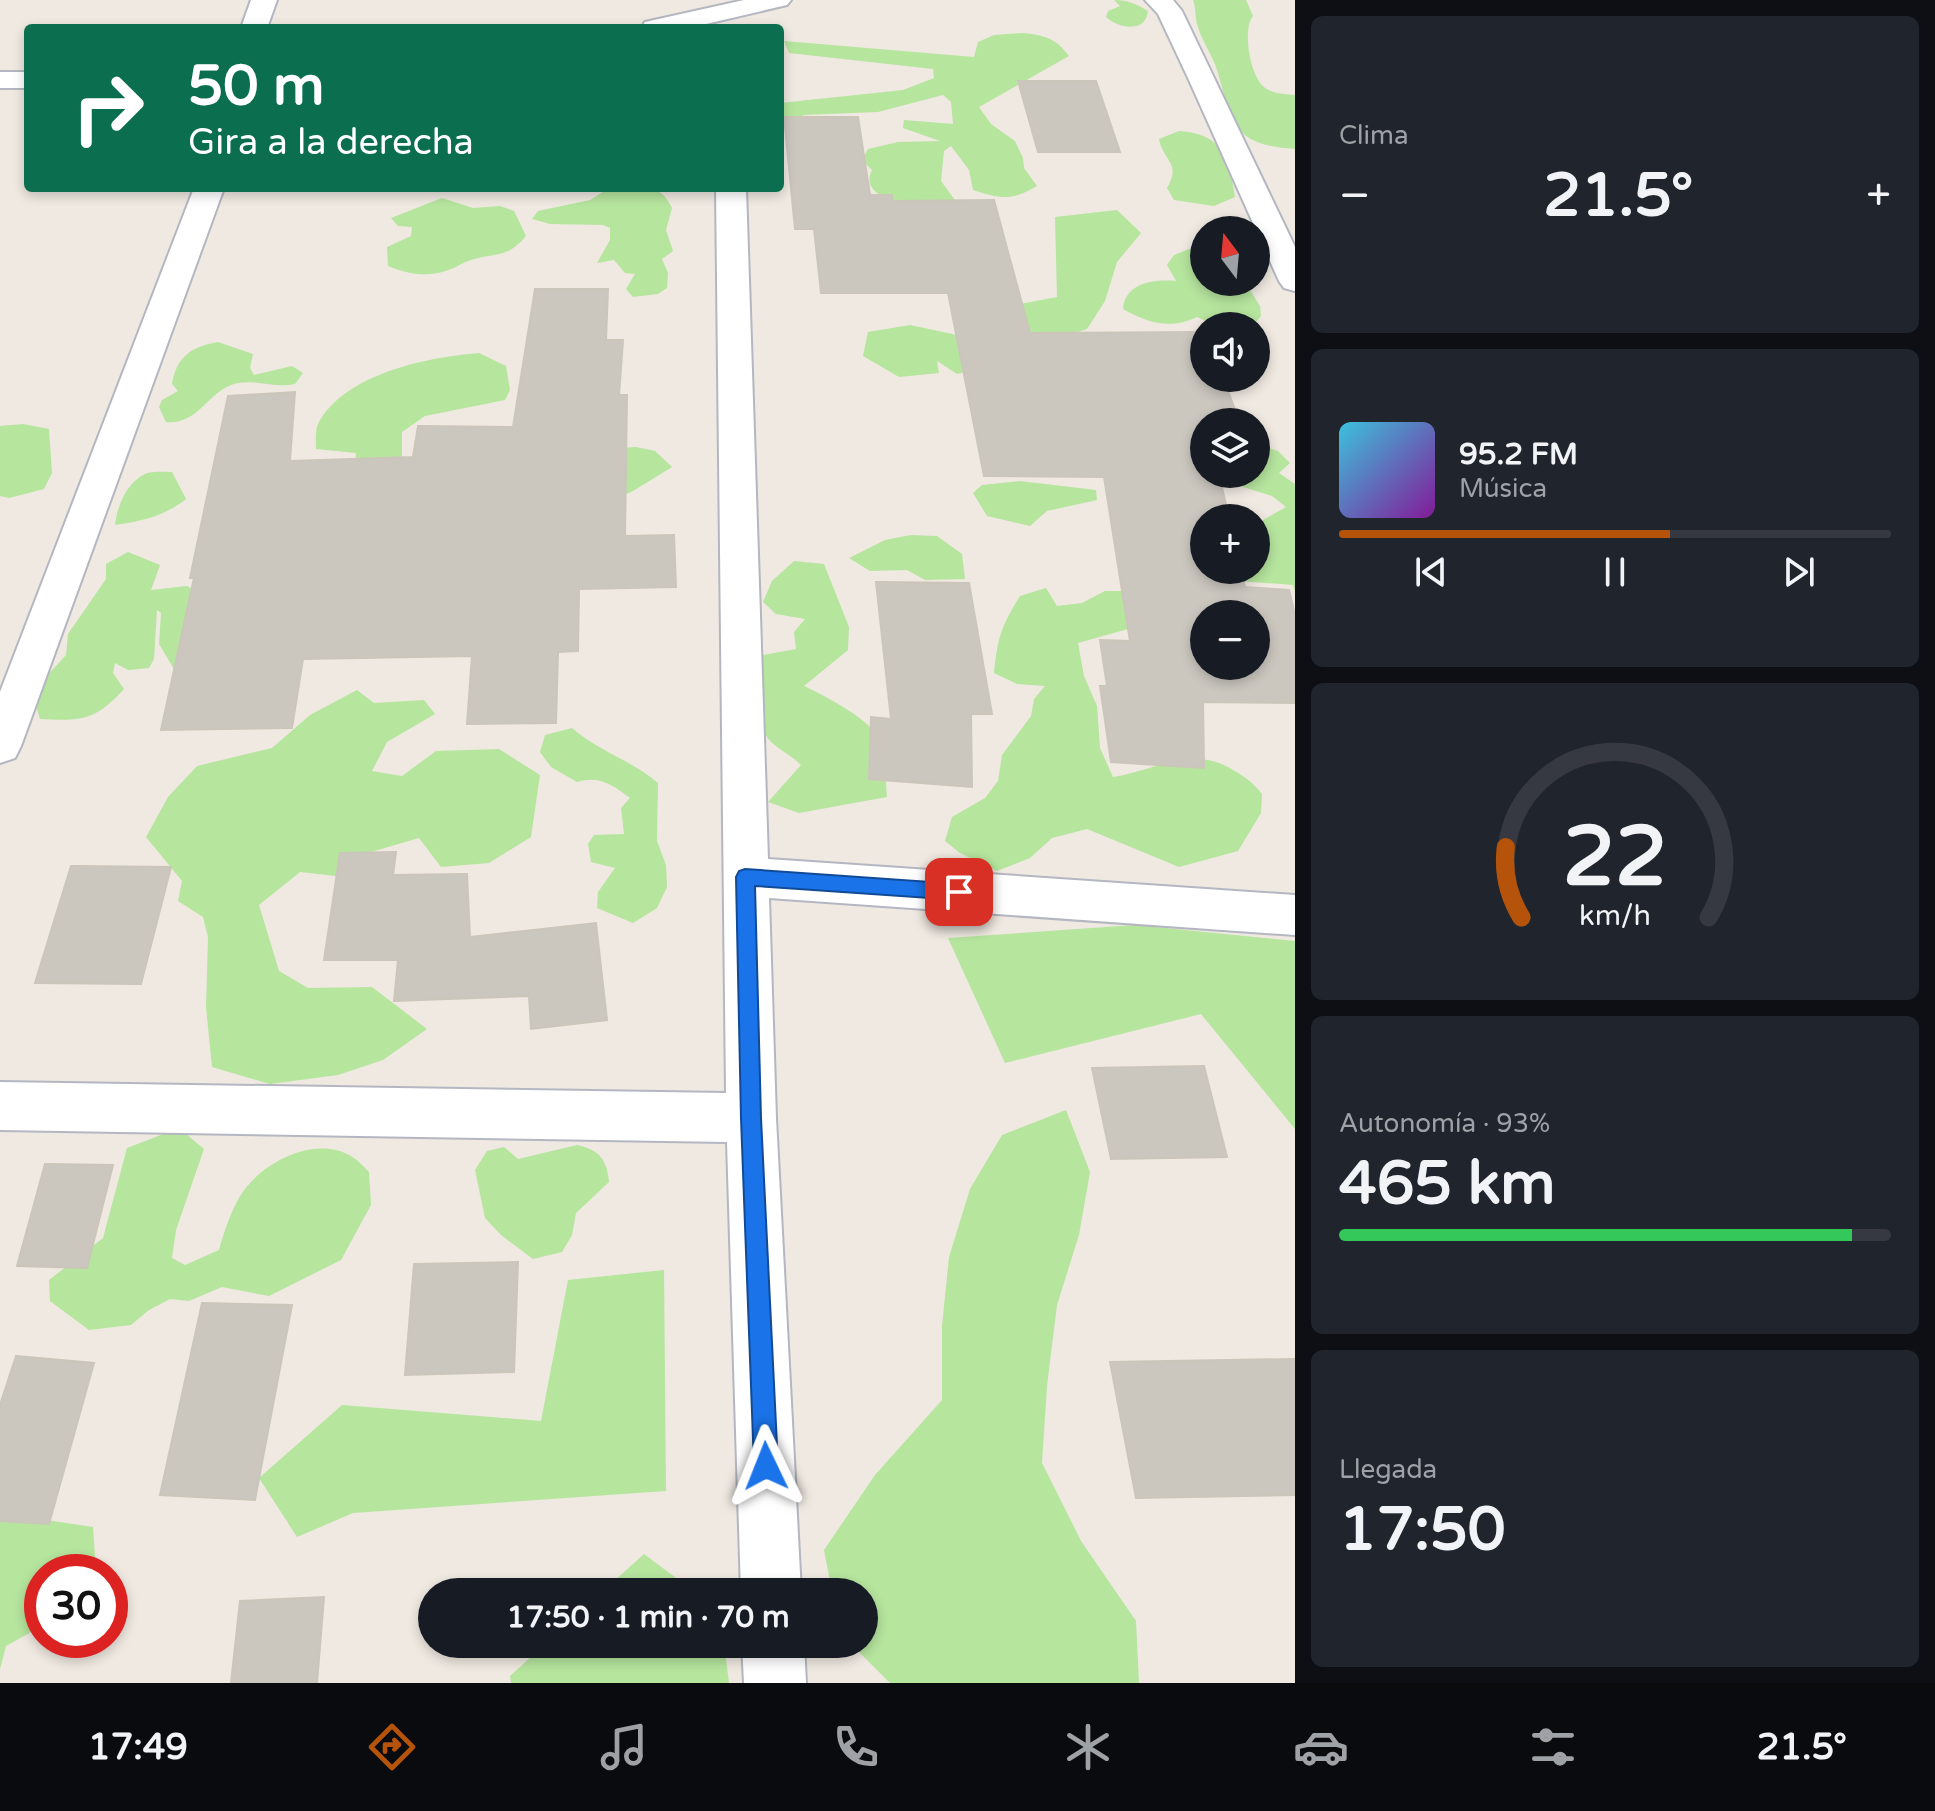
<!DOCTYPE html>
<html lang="es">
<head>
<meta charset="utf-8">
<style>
	:root { --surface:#171b24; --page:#20242c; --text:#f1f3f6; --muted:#9ea1a6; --line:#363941; --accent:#b45309 }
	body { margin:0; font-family:"Varela Round",sans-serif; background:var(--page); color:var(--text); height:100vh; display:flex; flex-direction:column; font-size:30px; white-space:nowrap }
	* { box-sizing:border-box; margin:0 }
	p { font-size:26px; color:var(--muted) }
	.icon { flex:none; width:44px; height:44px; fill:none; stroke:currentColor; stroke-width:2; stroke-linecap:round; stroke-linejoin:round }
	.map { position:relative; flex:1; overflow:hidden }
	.side { display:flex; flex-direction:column; gap:16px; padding:16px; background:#0d0f14; width:640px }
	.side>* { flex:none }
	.top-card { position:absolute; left:24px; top:24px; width:760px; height:168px; border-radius:8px; box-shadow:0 4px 12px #0003; background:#0b6e4f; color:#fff; overflow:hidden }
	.needle { width:52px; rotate:344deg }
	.fabs { position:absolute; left:1190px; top:216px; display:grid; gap:16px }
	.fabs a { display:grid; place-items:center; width:80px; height:80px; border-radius:50%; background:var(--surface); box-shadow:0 4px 12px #0003; font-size:40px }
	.speed { position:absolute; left:24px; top:1554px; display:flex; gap:16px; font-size:40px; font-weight:700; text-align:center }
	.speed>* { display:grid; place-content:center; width:104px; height:104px; border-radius:50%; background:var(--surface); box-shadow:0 4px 12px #0003; line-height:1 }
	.speed .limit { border:12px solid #d22; background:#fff; color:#111 }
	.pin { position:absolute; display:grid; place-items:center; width:68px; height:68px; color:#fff; margin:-34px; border-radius:16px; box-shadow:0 4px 12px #0006 }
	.me { position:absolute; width:88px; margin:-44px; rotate:358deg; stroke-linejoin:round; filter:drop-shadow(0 0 6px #0008) }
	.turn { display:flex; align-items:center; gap:28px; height:168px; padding:0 32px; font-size:36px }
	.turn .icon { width:104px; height:104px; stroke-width:2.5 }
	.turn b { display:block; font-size:56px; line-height:68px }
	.big { font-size:60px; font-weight:700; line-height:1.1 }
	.side .card { flex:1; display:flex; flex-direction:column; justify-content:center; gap:12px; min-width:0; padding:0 28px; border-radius:12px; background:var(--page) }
	.side .dial { align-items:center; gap:0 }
	.dial svg { height:208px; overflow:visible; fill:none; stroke:var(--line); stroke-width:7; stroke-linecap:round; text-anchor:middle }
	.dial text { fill:var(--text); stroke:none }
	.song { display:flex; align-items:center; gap:24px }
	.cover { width:96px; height:96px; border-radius:12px; background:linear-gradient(135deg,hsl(190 70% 55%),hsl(290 70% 35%)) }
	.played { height:8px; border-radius:4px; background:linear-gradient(90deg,var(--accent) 60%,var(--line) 60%) }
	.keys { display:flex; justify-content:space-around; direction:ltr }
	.heat { display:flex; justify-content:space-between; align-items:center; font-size:44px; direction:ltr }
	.charge { height:12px; border-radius:6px; background:linear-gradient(90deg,#34c759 93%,var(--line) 0) }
	.trip { position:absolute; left:418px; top:1578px; width:460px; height:80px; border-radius:40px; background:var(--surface); box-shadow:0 4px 12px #0003; font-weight:700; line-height:80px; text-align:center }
	.menu { display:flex; height:128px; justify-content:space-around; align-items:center; background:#090b0e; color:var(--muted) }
	.menu .icon { width:56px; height:56px }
	.menu .current { color:var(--accent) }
	.menu b { font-size:36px; color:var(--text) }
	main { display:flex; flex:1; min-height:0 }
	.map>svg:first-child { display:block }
</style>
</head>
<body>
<main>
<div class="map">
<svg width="1295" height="1683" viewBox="0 0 1295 1683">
	<rect width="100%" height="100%" fill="#efe9e1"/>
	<g fill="#b6e59e">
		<path d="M1114,0C1129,0 1136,4 1148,11C1146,33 1119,29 1106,17L1108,11L1120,6Z"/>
		<path d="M1193,0H1246L1253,16C1242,29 1250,76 1264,87C1272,94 1285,94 1295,95V149C1230,145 1233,122 1217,70C1212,54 1201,40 1197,24C1195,16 1196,8 1193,0Z"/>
		<path d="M1023,33C1043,35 1056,38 1069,56L979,107L991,124L1015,141L1023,158L1024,168L1037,186C1012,201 1000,199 973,190L969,170L951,146L944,151L941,181L960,207L957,213C936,209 854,205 872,170L862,160L868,149L898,142L940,141L903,128L904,120L953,124L951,102L943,95L878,112L804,115L780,130V103L903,90L934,78L933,69L789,53L784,41L974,57L978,42L994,35Z"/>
		<path d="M1179,131C1223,134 1229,157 1235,197L1214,206L1174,200L1167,188C1182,163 1163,161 1159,139Z"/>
		<path d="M609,188C637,188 659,179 672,208L666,230L673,251L662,259L668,273L667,288L658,294L633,297L626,289L635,274L625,273L614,260L597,263L610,240V228L603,225L550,224L532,219L538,211L590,200Z"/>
		<path d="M442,198L473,208L500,206L514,211L526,236C507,259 496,252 471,260C463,262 456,268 448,270C428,278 407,274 388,266L387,247L411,236L412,227L398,226L391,218Z"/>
		<polygon points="1117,210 1141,233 1117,262 1105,301 1087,329 1038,345 972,313 1057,297 1055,217"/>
		<path d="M1189,249H1204V282H1245L1260,306L1261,316L1253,326L1212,324L1197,317C1170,330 1148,323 1123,309C1125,283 1154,279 1176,281L1167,265L1174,255Z"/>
		<polygon points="910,325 957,335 975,370 957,374 937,361 939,373 899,377 863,356 868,332"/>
		<path d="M218,342L253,354L250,368L254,375L292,366L303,373L295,384C274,389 252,377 231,385C206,395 197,425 166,422L159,407L162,400L178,391L172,384C177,356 191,347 218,342Z"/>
		<path d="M479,353L506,366L510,390L505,400L425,416L402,432V475L353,476L356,453L316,449C316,441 315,431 318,424C344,374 427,357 479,353Z"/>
		<polygon points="23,424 49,429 52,473 44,489 9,498 0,496 0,426"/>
		<path d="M1256,444L1278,451L1290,463L1279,473L1295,484V592L1293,585C1259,582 1225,582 1193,573L1204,570H1256V550L1263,545V520L1286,507L1272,496L1227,482L1223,474H1256Z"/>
		<polygon points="636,447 655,451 672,467 633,491 608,502 581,450"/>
		<path d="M172,472L186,499C164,516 143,521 115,525C117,507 126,483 145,474C152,471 164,472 172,472Z"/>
		<polygon points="1020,481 1096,490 1097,500 1047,511 1030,526 987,516 973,493 982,485"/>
		<polygon points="911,535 937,536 962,554 965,579 925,580 907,570 870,571 849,558 885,540"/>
		<path d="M128,552L160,565L151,590L187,586L202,594L199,672L174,669L159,644L161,613L157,610L154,659L149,668L128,670L115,663L113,673L124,689C95,721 82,721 40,719L34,699L43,680L66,655L68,634L106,579V564Z"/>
		<path d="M794,561L824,564L849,627L848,650L804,686C825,696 864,716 877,735C888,750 885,779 887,797L799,813L768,802L801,765C791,755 780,750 771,742C752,723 755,683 752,657L796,649L794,632L805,619L776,614L763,602L772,581Z"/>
		<path d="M1046,588L1057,606L1082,603L1105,591H1137L1135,627L1078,643L1084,676L1097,706L1100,748L1113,777C1154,771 1187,746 1228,767C1242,775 1252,781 1262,794L1261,813L1238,851L1179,867L1087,829L1052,838L1030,858L997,871L960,853L945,841L952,817L985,798L998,781L1002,755L1031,716L1034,699L1045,686L1017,684L994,673C998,636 1001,627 1020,596Z"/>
		<polygon points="357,690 374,703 424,700 435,714 387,742 372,771 402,776 436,751 499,749 540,775 531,837 489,863 441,867 419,838 371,852 345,877 300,872 259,905 279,971 308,988 372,987 427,1029 383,1060 338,1075 270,1084 212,1067 206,1007 208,937 203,917 178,901 182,881 146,837 168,797 197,766 272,748 310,715"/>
		<path d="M572,728C598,751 631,760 658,783L657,841L666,865L667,887L657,908L633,923L597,908L598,892L615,868L591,862L588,844L594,835L624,834L621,808L630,798C613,785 599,775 577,782L551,767L540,752L545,735Z"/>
		<polygon points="1135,925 1295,941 1295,1129 1201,1014 1005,1063 948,938"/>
		<polygon points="1066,1110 1090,1172 1079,1235 1057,1305 1047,1386 1042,1463 1081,1541 1136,1621 1139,1683 890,1683 851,1644 864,1644 864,1592 832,1592 824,1550 875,1475 942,1400 942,1326 949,1257 970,1189 1002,1135"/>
		<path d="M179,1128L204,1149L176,1230L172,1258L185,1265L219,1250C224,1232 230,1214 239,1198C258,1164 314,1134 351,1156C358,1160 364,1167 369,1172L371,1205L341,1260L269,1296L222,1287L189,1301L170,1299L149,1310L131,1325L89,1330L50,1301L49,1280L103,1238L127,1148Z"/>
		<path d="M577,1145C600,1150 607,1160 609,1182L576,1213L572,1235L562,1252L533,1259L501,1235L485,1218L475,1170L487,1151L504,1147L518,1159Z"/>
		<polygon points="664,1270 666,1491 353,1513 297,1537 259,1478 342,1405 541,1421 568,1280"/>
		<polygon points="0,1513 93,1527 96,1572 42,1572 42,1626 6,1646 0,1669"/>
		<polygon points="644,1554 695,1592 602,1592"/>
		<polygon points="545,1644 724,1644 729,1683 511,1683 510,1676"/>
	</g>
	<g fill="#cbc7bf" stroke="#cbc5ba" stroke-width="2" fill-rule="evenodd">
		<polygon points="1018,81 1096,81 1120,152 1038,152"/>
		<path d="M784,117H858L870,195H892L893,201L994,200L1030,333L1204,332V378H1223L1237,415H1206L1208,422H1204V474H1219L1229,518H1204V570H1241L1245,587L1289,590L1295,615V703L1203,702L1204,768L1111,762L1100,686H1107L1100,640L1130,641L1104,477L984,476L948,293H821L814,229H795ZM1204,614H1256V666H1204Z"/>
		<polygon points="535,289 608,289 606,340 623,340 619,395 627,395 625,536 674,535 676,587 579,589 578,651 558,652 556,723 467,724 472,656 303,659 292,728 161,730 194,578 190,578 228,396 295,392 290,461 413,457 418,426 513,427"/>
		<polygon points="876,582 969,583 992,714 971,714 972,787 869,779 871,717 891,719"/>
		<polygon points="396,852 393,875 467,874 470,937 596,923 607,1020 531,1029 529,996 394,1001 398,960 324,960 340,853"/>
		<polygon points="71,866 171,867 141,984 35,983"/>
		<polygon points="1204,1066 1227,1157 1111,1159 1092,1068"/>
		<polygon points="45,1164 113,1165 87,1268 17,1266"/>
		<polygon points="518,1262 514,1372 405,1375 414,1264"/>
		<polygon points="202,1303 292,1305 255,1500 160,1495"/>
		<polygon points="16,1356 94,1363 49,1524 0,1521 0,1405"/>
		<polygon points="1295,1359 1295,1495 1136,1498 1110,1362"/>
		<polygon points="324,1597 317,1683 231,1683 240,1601"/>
	</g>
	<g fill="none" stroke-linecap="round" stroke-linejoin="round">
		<defs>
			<g id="street">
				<polygon points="251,0 277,0 267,28 241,28"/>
				<polygon points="744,0 791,0 787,5 689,28 641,28 645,22"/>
				<polygon points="1145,0 1173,0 1182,11 1295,247 1295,291 1284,288 1279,281 1189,80 1158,14"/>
				<rect x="0" y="72" width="28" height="16"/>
				<polygon points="194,188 224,188 21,746 15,758 0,763 0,692"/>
				<polygon points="716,188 746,188 768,859 1295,895 1295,935 769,898 776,1118 801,1592 741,1592 727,1142 0,1130 0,1082 726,1093"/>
				<polygon points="742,1644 804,1644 806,1683 744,1683"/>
			</g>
		</defs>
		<use href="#street" stroke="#b4b7c1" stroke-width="4"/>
		<use href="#street" fill="#fff" fill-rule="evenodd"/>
	</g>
	<polygon fill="#1a73e8" stroke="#114b97" stroke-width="2" points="745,869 959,884 966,886 969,892 966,898 959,900 755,886 761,1118 778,1466 774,1474 766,1478 757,1474 754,1466 741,1118 736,877 739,871"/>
</svg>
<div class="fabs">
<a><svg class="needle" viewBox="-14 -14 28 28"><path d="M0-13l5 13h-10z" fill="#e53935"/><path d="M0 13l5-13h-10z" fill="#9ea1a6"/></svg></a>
<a><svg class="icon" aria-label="sound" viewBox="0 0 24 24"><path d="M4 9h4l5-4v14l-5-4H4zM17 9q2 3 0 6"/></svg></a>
<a><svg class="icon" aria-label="layers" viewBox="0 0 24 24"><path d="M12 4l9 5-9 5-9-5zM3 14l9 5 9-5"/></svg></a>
<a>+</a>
<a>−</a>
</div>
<div class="speed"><div class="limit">30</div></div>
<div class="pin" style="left:959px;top:892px;background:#d93025"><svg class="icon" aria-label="arrive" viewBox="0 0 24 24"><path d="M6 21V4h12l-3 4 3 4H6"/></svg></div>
<svg class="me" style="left:766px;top:1466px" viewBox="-20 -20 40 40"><path d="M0-17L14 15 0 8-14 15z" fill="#1a73e8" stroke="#fff" stroke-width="4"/></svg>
<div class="trip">17:50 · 1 min · 70 m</div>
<div class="top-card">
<div class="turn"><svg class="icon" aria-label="right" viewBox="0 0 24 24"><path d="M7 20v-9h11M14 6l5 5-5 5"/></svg><div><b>50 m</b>Gira a la derecha</div></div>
</div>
</div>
<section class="side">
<div class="card"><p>Clima</p>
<div class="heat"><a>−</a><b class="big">21.5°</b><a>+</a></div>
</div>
<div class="card">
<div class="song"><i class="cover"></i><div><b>95.2 FM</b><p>Música</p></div></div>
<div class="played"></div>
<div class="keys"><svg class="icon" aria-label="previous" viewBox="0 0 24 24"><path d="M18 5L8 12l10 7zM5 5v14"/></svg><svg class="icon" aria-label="pause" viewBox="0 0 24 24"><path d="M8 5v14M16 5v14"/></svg><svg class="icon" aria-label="next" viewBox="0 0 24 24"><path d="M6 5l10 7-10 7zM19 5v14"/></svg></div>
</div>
<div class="card dial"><svg viewBox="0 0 100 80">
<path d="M14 69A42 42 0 1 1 86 69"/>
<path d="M14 69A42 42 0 0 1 8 42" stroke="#b45309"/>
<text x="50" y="56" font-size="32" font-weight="700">22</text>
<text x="50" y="72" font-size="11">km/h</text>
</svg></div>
<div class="card"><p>Autonomía · 93%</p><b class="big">465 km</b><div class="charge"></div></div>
<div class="card"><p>Llegada</p><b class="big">17:50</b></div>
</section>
</main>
<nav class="menu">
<b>17:49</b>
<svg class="icon current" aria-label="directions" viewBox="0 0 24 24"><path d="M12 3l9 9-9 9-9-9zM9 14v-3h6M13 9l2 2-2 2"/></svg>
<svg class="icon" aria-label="music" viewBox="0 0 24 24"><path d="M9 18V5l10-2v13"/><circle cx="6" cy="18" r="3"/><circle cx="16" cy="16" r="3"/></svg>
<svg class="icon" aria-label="phone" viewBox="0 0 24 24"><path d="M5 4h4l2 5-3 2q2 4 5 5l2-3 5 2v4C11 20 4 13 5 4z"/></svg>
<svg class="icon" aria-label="climate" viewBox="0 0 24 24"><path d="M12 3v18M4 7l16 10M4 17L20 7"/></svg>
<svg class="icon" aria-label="car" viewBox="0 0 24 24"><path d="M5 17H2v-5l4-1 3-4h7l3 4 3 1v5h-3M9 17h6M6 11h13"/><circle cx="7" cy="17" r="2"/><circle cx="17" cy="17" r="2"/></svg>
<svg class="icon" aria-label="filters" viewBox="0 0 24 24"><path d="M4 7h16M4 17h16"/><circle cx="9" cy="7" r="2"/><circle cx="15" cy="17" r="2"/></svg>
<b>21.5°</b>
</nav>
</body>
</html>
